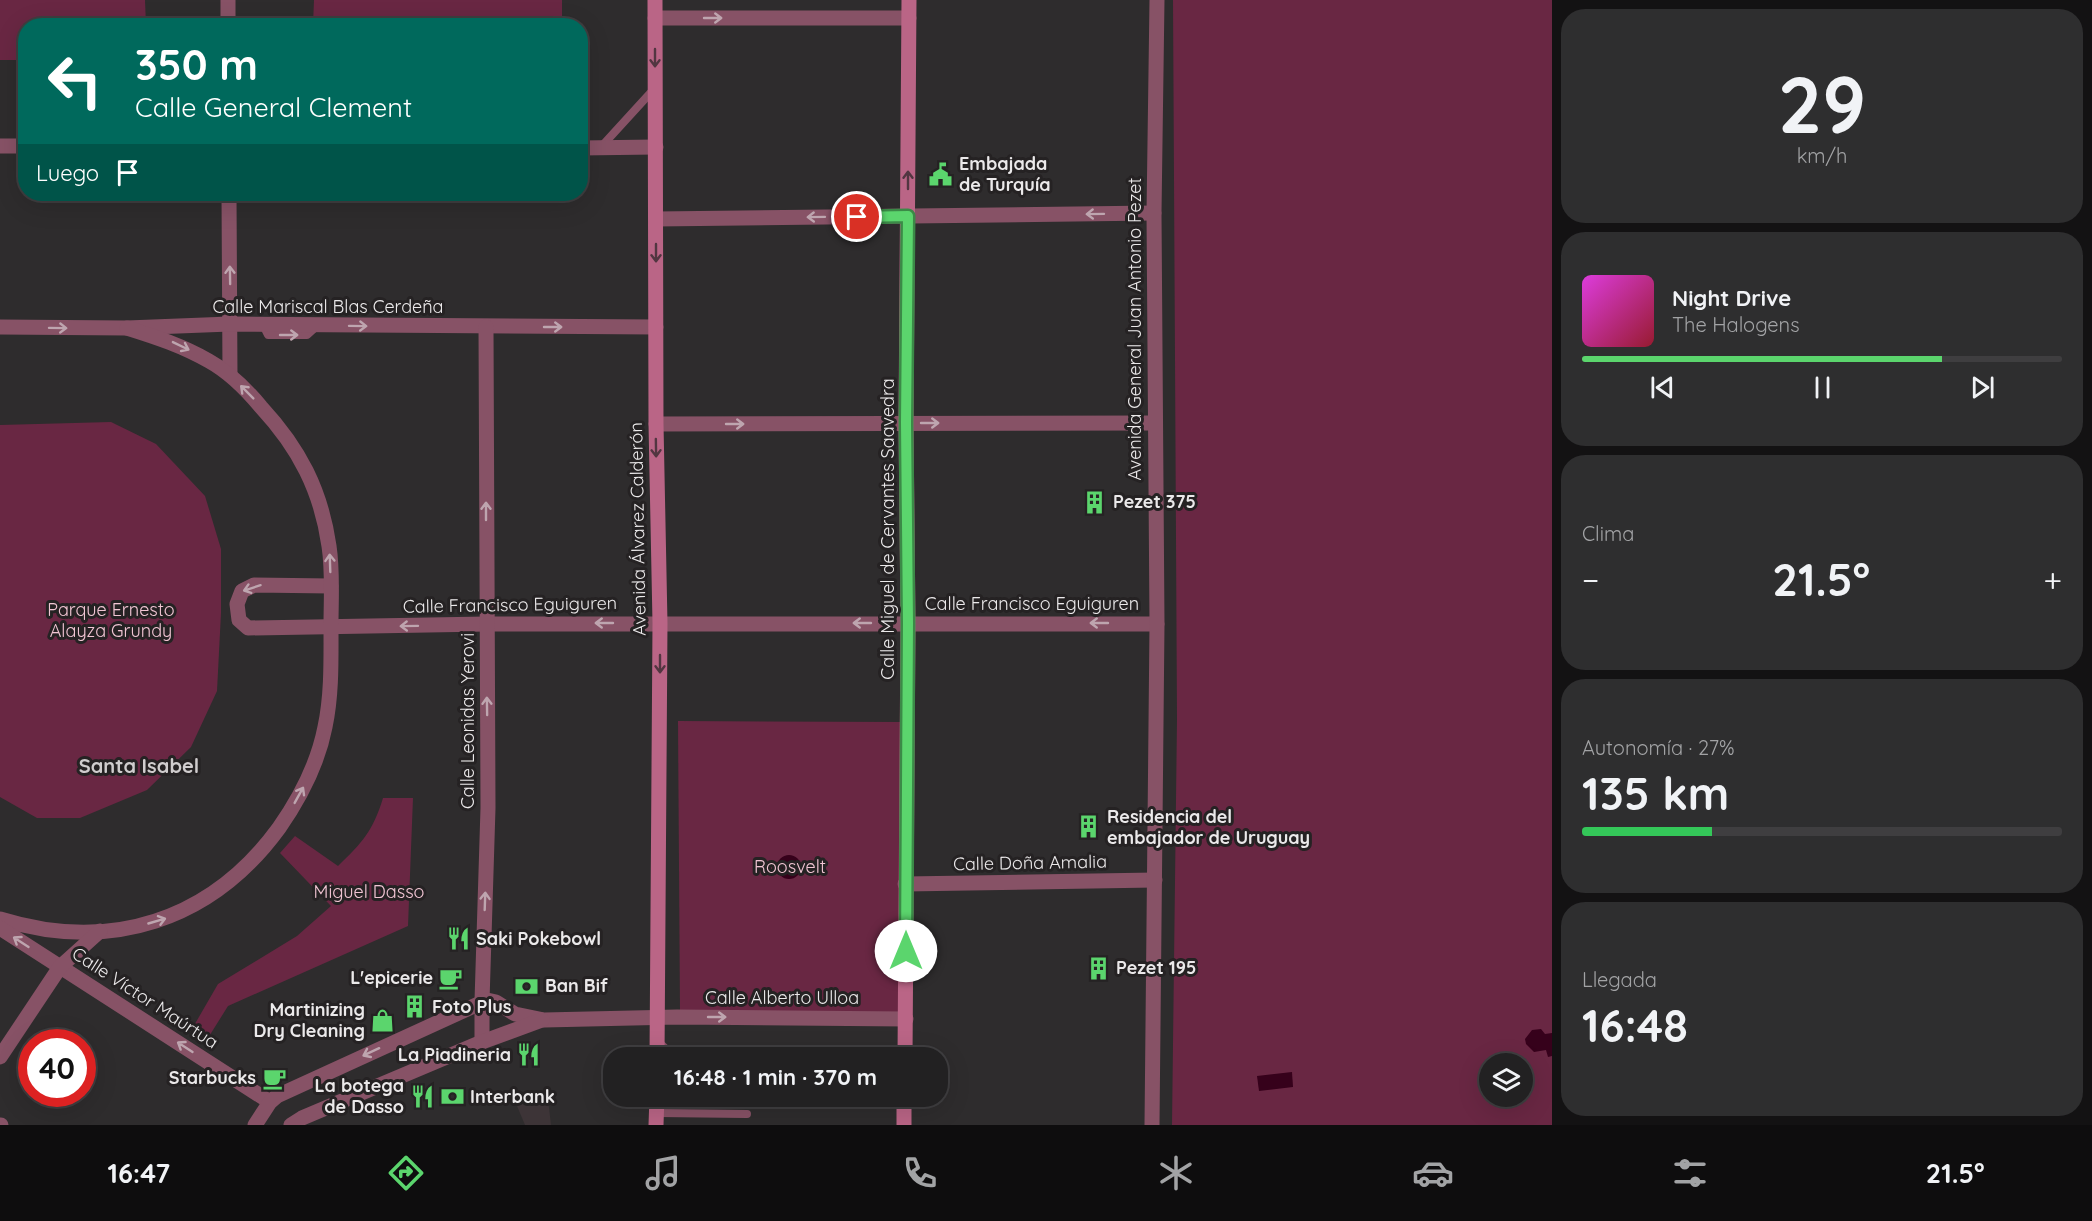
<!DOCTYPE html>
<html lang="es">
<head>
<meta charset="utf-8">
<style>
	:root { --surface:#222122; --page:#2e2e2f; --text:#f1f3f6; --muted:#a2a3a5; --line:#3f3e40; --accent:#5bd56d }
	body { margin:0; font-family:Quicksand,sans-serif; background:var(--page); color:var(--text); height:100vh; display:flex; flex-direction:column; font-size:22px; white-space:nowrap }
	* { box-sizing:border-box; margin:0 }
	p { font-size:20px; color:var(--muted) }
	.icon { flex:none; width:33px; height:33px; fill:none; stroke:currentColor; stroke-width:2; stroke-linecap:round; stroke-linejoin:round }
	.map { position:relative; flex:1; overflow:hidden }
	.side { display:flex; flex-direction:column; gap:9px; padding:9px; background:#131213; width:540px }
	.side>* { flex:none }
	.guide { position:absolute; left:18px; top:18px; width:570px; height:183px; border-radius:24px; box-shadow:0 6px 24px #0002,0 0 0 2px var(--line); background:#00695c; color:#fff; overflow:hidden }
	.buttons { position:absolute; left:1479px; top:1053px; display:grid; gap:12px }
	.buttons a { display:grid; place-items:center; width:54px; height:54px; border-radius:50%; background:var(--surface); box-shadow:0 6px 24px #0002,0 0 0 2px var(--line); font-size:30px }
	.speed { position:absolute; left:18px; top:1029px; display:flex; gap:12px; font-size:30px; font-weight:700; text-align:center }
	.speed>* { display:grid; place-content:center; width:78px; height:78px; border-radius:50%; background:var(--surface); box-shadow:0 6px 24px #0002,0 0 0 2px var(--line); line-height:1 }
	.speed .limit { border:9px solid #d22; background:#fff; color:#111 }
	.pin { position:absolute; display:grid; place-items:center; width:51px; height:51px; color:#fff; margin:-26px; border:3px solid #fff; border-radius:50%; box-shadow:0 2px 6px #0007 }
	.me { position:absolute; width:66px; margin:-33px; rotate:0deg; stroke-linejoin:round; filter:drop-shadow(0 0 4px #0008) }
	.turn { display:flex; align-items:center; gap:21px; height:126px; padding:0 18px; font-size:27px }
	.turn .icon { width:78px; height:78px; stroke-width:2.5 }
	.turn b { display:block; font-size:42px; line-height:51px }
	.then { display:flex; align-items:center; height:57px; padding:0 18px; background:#0003; gap:12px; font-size:22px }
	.big { font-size:45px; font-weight:800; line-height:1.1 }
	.side .tile { flex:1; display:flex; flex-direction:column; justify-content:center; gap:9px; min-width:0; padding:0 21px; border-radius:24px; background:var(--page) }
	.side .dial { align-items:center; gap:0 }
	.dial b { font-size:78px; line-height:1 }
	.song { display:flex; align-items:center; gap:18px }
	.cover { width:72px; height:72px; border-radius:9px; background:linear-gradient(135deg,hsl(300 70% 55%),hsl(350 70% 35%)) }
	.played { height:6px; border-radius:3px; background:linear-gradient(90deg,var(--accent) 75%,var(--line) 75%) }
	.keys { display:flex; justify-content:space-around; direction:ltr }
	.heat { display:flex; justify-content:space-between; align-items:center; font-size:33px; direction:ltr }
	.charge { height:9px; border-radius:4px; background:linear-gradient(90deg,#34c759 27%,var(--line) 0) }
	.trip { position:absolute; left:603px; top:1047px; width:345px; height:60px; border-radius:24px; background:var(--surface); box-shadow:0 6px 24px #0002,0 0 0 2px var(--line); font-weight:800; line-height:60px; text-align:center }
	.menu { display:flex; height:96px; justify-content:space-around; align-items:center; background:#0e0d0e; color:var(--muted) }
	.menu .icon { width:42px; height:42px }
	.menu .on { color:var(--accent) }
	.menu b { font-size:27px; color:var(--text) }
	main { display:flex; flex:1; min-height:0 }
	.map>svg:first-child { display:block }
</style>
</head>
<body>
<main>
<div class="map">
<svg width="1552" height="1125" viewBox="0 0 1552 1125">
	<rect width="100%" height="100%" fill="#2e2c2d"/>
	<polygon fill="#3d3437" points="547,1090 551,1125 525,1125 512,1094"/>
	<g fill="#692743" fill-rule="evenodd">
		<polygon points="0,0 145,0 146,25 26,26 25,60 0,60"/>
		<polygon points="314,0 562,0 562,25 313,25"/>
		<path d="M1173,0H1552V1125H1172L1177,719ZM1490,1064H1522V1096H1490Z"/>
		<polygon points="111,422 156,444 205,496 221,549 221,613 217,691 191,747 147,790 80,818 37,818 0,797 0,425"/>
		<polygon points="678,721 901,722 900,1013 680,1012"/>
		<path d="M383,798H413L408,926L228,1006L208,1038L192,1029L218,984L297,936L331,906L280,853L295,836L338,866C362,843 373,831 383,798Z"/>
	</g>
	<g fill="#36011b">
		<circle cx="789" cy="867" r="12"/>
		<polygon points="1541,1029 1545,1034 1552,1033 1552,1056 1548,1057 1546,1050 1534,1052 1526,1044 1525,1039 1532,1030"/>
		<polygon points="1292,1072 1293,1087 1259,1091 1257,1076"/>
	</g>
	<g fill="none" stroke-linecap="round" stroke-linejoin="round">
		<g stroke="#875266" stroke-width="8">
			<polyline points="601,147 654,89"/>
			<polyline points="263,325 268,335 307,335 317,326"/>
			<polyline points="659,1042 665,1048 665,1058"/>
			<polyline points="657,1113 747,1114"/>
		</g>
		<g stroke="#875266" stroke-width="15">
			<polyline points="228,0 228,26"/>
			<polyline points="655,18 909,18"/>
			<polyline points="0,146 26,146"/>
			<polyline points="580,148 656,147"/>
			<polyline points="229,194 230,375"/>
			<polyline points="656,219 1154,213"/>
			<polyline points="0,327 127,328 230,324 656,327"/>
			<polyline points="656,424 1155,423"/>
			<polyline points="331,586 254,585 242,591 237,604 239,620 248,628 486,624 1157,624"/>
			<polyline points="905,884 1155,880"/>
			<path d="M0,919C110,953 211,921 279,828C300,798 318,763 325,727C332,694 331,659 331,625C331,599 333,572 329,546C321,490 299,448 261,407C246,389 229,372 209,361C183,346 156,337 127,328"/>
			<polyline points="0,928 270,1102"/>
			<polyline points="482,1042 482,1001 488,808 486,327"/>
			<polyline points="0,1057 60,967 100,931"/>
			<polyline points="0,1125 1,1125"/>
			<polyline points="255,1125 270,1102 277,1096 487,1000 496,1002 515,1014 544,1020 677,1017 906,1019"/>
			<polyline points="291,1125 302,1118 482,1042 542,1020"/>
			<polyline points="1152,1125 1157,624 1154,213 1157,0"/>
		</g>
		<g stroke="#ba6586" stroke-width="15">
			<polyline points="655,0 656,424 660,623 657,1058"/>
			<polyline points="905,1058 908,623 906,423 909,0"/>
			<polyline points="656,1125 657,1096"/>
			<polyline points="904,1125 904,1096"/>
		</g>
	</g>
	<defs><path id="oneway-shaft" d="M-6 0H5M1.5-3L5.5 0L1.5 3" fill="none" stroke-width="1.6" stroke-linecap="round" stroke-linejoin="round" transform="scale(1.5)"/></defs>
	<g stroke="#bea5af">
		<use href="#oneway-shaft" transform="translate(713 18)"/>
		<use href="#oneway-shaft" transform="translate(1095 214) rotate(179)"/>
		<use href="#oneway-shaft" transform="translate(816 217) rotate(179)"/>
		<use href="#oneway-shaft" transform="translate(230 275) rotate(-91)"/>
		<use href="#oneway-shaft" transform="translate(358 326) rotate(1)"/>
		<use href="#oneway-shaft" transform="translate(553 327)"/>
		<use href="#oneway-shaft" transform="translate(58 328) rotate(1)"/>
		<use href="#oneway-shaft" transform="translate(289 335)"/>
		<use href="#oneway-shaft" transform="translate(181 346) rotate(26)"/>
		<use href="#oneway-shaft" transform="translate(247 392) rotate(-135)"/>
		<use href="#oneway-shaft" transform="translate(930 423)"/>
		<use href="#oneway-shaft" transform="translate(735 424)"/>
		<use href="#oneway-shaft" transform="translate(486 511) rotate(-90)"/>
		<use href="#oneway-shaft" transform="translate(330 563) rotate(-92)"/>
		<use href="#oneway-shaft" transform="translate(252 588) rotate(162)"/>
		<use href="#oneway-shaft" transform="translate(604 623) rotate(180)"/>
		<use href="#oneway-shaft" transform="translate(862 623) rotate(-180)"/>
		<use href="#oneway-shaft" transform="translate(1099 623) rotate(-180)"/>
		<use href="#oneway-shaft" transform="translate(409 626) rotate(179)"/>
		<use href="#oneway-shaft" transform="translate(487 706) rotate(-91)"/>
		<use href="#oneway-shaft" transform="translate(299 795) rotate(-61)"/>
		<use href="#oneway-shaft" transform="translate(485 901) rotate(-88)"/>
		<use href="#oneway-shaft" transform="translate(157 921) rotate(-16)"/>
		<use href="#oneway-shaft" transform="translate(21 942) rotate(-147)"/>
		<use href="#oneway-shaft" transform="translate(717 1017)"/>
		<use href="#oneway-shaft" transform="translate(185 1047) rotate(-147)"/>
		<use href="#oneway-shaft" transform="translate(371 1052) rotate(155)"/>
	</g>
	<g stroke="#523641">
		<use href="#oneway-shaft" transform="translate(655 58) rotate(90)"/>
		<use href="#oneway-shaft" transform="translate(908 180) rotate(-90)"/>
		<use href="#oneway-shaft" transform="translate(656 253) rotate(90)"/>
		<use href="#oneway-shaft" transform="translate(656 448) rotate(89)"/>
		<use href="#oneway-shaft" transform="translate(660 664) rotate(90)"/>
	</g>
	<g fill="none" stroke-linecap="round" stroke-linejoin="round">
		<defs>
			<polyline id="route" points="857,217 908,216 906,423 908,623 906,951"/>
		</defs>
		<use href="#route" stroke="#3b8a47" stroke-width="15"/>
		<use href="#route" stroke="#5bd56d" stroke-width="10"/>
	</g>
	<defs>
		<symbol id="civic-bare" viewBox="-9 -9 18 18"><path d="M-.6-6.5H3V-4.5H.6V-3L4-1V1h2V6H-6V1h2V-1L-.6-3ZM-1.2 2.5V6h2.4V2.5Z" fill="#5bd56d" stroke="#252223" stroke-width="2.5" paint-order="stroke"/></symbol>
		<symbol id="building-bare" viewBox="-9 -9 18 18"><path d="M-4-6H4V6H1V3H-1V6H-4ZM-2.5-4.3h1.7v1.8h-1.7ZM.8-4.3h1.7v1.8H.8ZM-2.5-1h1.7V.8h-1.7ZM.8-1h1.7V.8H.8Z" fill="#5bd56d" stroke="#252223" stroke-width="2.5" paint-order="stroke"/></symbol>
		<symbol id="restaurant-bare" viewBox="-9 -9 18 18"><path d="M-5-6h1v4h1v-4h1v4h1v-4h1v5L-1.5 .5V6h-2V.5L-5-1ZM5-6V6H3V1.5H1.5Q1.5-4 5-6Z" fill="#5bd56d" stroke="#252223" stroke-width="2.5" paint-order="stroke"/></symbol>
		<symbol id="cafe-bare" viewBox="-9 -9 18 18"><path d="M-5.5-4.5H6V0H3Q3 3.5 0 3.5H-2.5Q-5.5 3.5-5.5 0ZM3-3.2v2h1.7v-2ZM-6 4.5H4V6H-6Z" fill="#5bd56d" stroke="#252223" stroke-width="2.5" paint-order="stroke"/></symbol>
		<symbol id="bank-bare" viewBox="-9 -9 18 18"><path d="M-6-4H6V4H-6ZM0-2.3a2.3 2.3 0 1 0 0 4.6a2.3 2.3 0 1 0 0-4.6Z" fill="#5bd56d" stroke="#252223" stroke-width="2.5" paint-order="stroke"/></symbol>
		<symbol id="shop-bare" viewBox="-9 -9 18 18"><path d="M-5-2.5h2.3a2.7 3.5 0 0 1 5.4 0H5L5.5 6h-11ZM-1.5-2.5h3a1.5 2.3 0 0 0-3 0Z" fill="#5bd56d" stroke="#252223" stroke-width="2.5" paint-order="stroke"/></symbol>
	</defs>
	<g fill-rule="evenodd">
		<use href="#civic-bare" x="924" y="158" width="33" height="33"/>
		<use href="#building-bare" x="1078" y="486" width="33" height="33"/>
		<use href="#building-bare" x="1072" y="810" width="33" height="33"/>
		<use href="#restaurant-bare" x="442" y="922" width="33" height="33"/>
		<use href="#building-bare" x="1082" y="952" width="33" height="33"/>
		<use href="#cafe-bare" x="434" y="962" width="33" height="33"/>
		<use href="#bank-bare" x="510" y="970" width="33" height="33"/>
		<use href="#building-bare" x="398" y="990" width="33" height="33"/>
		<use href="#shop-bare" x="366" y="1004" width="33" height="33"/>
		<use href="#restaurant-bare" x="512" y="1038" width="33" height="33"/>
		<use href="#cafe-bare" x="258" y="1062" width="33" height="33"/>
		<use href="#restaurant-bare" x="406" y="1080" width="33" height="33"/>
		<use href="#bank-bare" x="436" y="1080" width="33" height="33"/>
	</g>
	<g text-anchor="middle" stroke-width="6" stroke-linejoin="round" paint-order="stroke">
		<g font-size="18" font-weight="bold" fill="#ebe9ea" stroke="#252223" text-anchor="start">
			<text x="959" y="170">Embajada<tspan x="959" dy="21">de Turquía</tspan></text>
			<text x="1113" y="508">Pezet 375</text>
			<text x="1107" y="823">Residencia del<tspan x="1107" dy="21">embajador de Uruguay</tspan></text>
			<text x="476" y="945">Saki Pokebowl</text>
			<text x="1116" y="974">Pezet 195</text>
			<text x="433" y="984" text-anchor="end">L'epicerie</text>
			<text x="545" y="992">Ban Bif</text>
			<text x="432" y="1013">Foto Plus</text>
			<text x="365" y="1016" text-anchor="end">Martinizing<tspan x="365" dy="21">Dry Cleaning</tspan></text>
			<text x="511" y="1061" text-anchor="end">La Piadineria</text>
			<text x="256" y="1084" text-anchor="end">Starbucks</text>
			<text x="404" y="1092" text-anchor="end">La botega<tspan x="404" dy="21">de Dasso</tspan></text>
			<text x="470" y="1103">Interbank</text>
		</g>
		<g font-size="18" fill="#ebe9ea" stroke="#252223">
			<text x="328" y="313">Calle Mariscal Blas Cerdeña</text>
			<text transform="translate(1135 329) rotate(-90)" y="6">Avenida General Juan Antonio Pezet</text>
			<text transform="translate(638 529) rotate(-91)" y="6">Avenida Álvarez Calderón</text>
			<text transform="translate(888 529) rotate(-90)" y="6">Calle Miguel de Cervantes Saavedra</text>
			<text x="1032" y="610">Calle Francisco Eguiguren</text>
			<text transform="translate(510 605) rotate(-1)" y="6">Calle Francisco Eguiguren</text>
			<text transform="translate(468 721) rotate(-90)" y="6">Calle Leonidas Yerovi</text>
			<text transform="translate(1030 863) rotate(-1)" y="6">Calle Doña Amalia</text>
			<text transform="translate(145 998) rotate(33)" y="6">Calle Víctor Maúrtua</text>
			<text x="782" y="1004">Calle Alberto Ulloa</text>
		</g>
		<g font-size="18" fill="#f2c5d4" stroke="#252223">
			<text x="111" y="616">Parque Ernesto<tspan x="111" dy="21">Alayza Grundy</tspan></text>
			<text x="790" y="873">Roosvelt</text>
			<text x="369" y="898">Miguel Dasso</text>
		</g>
		<g font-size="20" font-weight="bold" fill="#d0cdce" stroke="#252223">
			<text x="139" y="773">Santa Isabel</text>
		</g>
	</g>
</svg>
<div class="buttons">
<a><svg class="icon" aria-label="layers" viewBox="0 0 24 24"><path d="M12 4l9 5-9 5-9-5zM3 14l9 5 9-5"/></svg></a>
</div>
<div class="speed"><div class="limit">40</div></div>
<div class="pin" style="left:857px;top:217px;background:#d93025"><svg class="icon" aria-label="arrive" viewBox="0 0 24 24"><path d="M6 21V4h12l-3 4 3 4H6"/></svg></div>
<svg class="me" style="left:906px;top:951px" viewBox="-20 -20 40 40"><circle r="19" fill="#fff"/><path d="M0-13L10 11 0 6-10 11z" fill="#5bd56d"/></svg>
<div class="trip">16:48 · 1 min · 370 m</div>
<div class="guide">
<div class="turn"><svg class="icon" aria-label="left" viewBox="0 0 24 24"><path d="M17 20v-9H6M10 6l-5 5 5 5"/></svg><div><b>350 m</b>Calle General Clement</div></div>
<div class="then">Luego<svg class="icon" aria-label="arrive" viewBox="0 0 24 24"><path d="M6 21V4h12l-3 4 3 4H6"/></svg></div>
</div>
</div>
<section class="side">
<div class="tile dial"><b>29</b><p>km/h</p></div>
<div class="tile">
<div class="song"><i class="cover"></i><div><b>Night Drive</b><p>The Halogens</p></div></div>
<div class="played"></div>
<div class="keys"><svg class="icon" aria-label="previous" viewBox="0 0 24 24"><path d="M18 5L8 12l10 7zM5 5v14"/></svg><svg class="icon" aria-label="pause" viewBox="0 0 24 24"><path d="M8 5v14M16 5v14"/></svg><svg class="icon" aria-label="next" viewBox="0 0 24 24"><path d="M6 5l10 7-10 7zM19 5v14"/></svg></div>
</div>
<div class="tile"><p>Clima</p>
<div class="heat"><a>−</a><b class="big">21.5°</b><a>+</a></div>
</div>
<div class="tile"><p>Autonomía · 27%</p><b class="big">135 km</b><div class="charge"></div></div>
<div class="tile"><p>Llegada</p><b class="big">16:48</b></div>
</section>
</main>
<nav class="menu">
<b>16:47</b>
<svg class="icon on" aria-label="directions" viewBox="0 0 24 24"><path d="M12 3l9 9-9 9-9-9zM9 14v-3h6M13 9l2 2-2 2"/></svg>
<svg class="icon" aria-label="music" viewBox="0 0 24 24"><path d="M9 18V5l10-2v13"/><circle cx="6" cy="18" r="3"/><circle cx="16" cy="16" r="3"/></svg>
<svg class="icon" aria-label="phone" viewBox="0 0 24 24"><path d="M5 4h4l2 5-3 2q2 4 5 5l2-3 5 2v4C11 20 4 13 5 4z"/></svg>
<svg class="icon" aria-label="climate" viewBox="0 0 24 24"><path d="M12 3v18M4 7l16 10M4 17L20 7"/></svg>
<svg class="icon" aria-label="car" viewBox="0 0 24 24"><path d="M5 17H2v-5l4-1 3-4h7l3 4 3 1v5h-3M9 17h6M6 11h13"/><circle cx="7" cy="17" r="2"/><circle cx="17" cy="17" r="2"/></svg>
<svg class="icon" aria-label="filters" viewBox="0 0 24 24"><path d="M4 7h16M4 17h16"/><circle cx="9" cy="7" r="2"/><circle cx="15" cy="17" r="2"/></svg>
<b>21.5°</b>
</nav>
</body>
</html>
